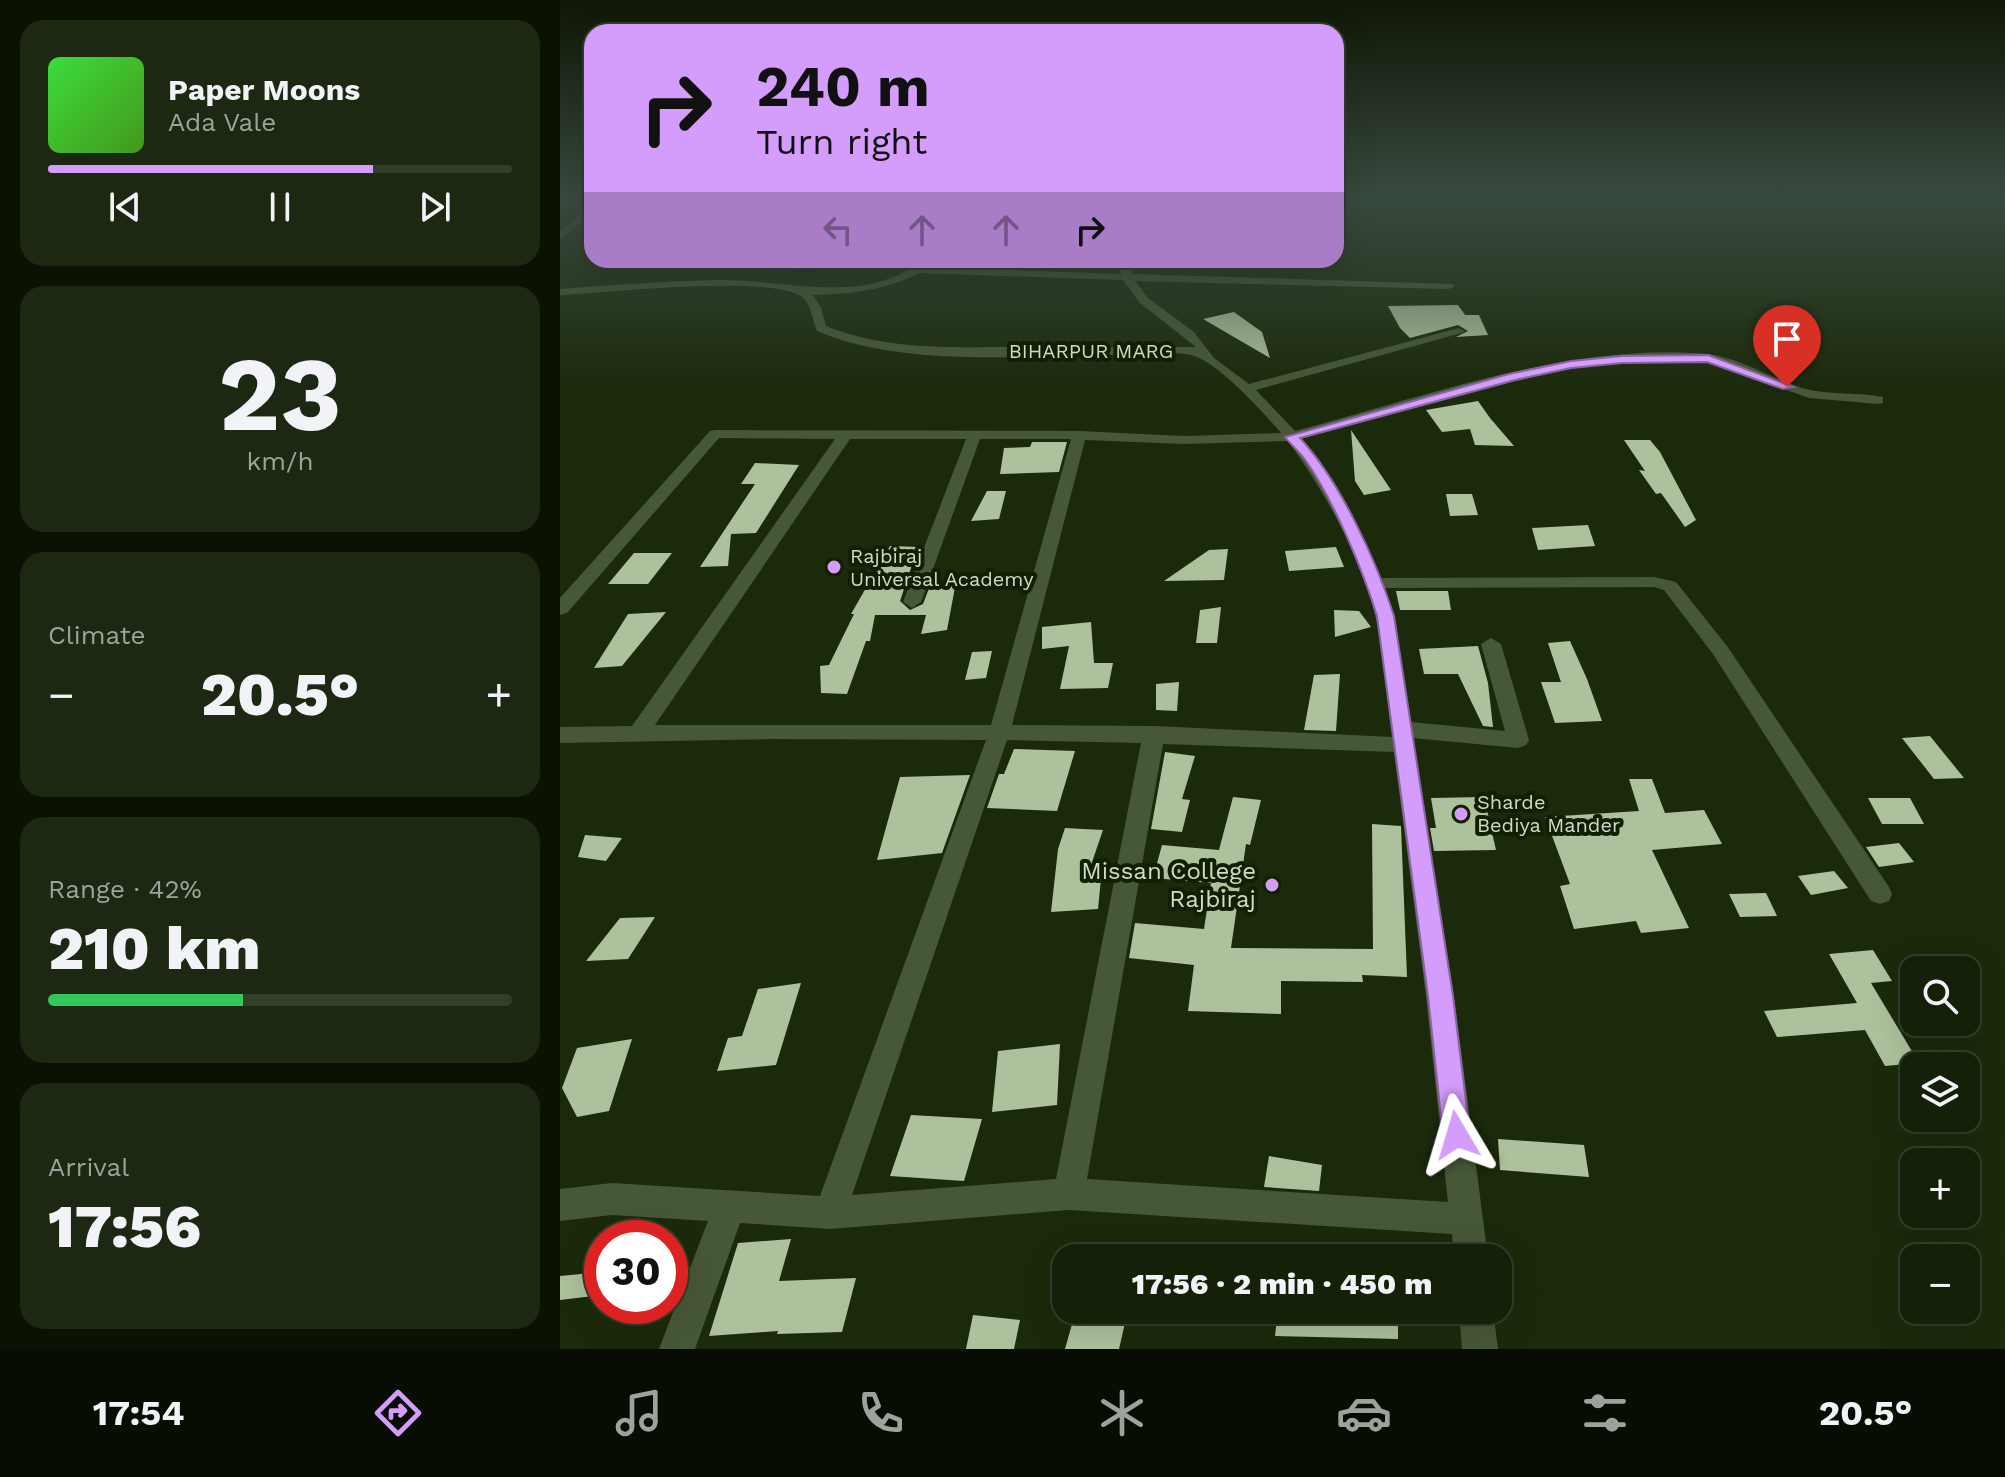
<!DOCTYPE html>
<html lang="en">
<head>
<meta charset="utf-8">
<style>
	:root { --surface:#142008; --page:#1d2812; --text:#f1f3f6; --muted:#9da39c; --line:#333e29; --accent:#d49cfb }
	body { margin:0; font-family:"Work Sans",sans-serif; background:var(--page); color:var(--text); height:100vh; display:flex; flex-direction:column; font-size:30px; white-space:nowrap }
	* { box-sizing:border-box; margin:0 }
	p { font-size:26px; color:var(--muted) }
	.icon { flex:none; width:44px; height:44px; fill:none; stroke:currentColor; stroke-width:2; stroke-linecap:round; stroke-linejoin:round }
	.map { position:relative; flex:1; overflow:hidden }
	.drawer { display:flex; flex-direction:column; gap:20px; padding:20px; background:#0b1204; width:560px }
	.drawer>* { flex:none }
	.hud { position:absolute; left:24px; top:24px; width:760px; height:244px; border-radius:24px; box-shadow:0 8px 32px #0002,0 0 0 2px var(--line); background:#d49cfb; color:#111; overflow:hidden }
	.controls { position:absolute; left:1340px; top:956px; display:grid; gap:16px }
	.controls a { display:grid; place-items:center; width:80px; height:80px; border-radius:16px; background:var(--surface); box-shadow:0 8px 32px #0002,0 0 0 2px var(--line); font-size:40px }
	.speed { position:absolute; left:24px; top:1220px; display:flex; gap:16px; font-size:40px; font-weight:700; text-align:center }
	.speed>* { display:grid; place-content:center; width:104px; height:104px; border-radius:50%; background:var(--surface); box-shadow:0 8px 32px #0002,0 0 0 2px var(--line); line-height:1 }
	.speed .limit { border:12px solid #d22; background:#fff; color:#111 }
	.pin { position:absolute; display:grid; place-items:center; width:68px; height:68px; color:#fff; margin:-82px -34px; border-radius:50% 50% 50% 0; rotate:-45deg; box-shadow:0 0 8px #0007 }
	.pin .icon { rotate:45deg }
	.me { position:absolute; width:88px; margin:-44px; rotate:353deg; stroke-linejoin:round; filter:drop-shadow(0 0 6px #0008) }
	.turn { display:flex; align-items:center; gap:28px; height:168px; padding:0 40px; font-size:36px }
	.turn .icon { width:104px; height:104px; stroke-width:2.5 }
	.turn b { display:block; font-size:56px; line-height:68px }
	.lanes { display:flex; align-items:center; height:76px; padding:0 40px; background:#0003; justify-content:center; gap:40px; direction:ltr }
	.lanes .off { opacity:.35 }
	.big { font-size:60px; font-weight:800; line-height:1.1 }
	.drawer .card { flex:1; display:flex; flex-direction:column; justify-content:center; gap:12px; min-width:0; padding:0 28px; border-radius:24px; background:var(--page) }
	.drawer .dial { align-items:center; gap:0 }
	.dial b { font-size:104px; line-height:1 }
	.song { display:flex; align-items:center; gap:24px }
	.cover { width:96px; height:96px; border-radius:12px; background:linear-gradient(135deg,hsl(120 70% 55%),hsl(100 70% 35%)) }
	.played { height:8px; border-radius:4px; background:linear-gradient(90deg,var(--accent) 70%,var(--line) 70%) }
	.keys { display:flex; justify-content:space-around; direction:ltr }
	.heat { display:flex; justify-content:space-between; align-items:center; font-size:44px; direction:ltr }
	.charge { height:12px; border-radius:6px; background:linear-gradient(90deg,#34c759 42%,var(--line) 0) }
	.trip { position:absolute; left:492px; top:1244px; width:460px; height:80px; border-radius:24px; background:var(--surface); box-shadow:0 8px 32px #0002,0 0 0 2px var(--line); font-weight:800; line-height:80px; text-align:center }
	.tab-bar { display:flex; height:128px; justify-content:space-around; align-items:center; background:#080d03; color:var(--muted) }
	.tab-bar .icon { width:56px; height:56px }
	.tab-bar .on { color:var(--accent) }
	.tab-bar b { font-size:36px; color:var(--text) }
	main { display:flex; flex:1; min-height:0 }
	.map>svg:first-child { display:block }
</style>
</head>
<body>
<main>
<section class="drawer">
<div class="card">
<div class="song"><i class="cover"></i><div><b>Paper Moons</b><p>Ada Vale</p></div></div>
<div class="played"></div>
<div class="keys"><svg class="icon" aria-label="previous" viewBox="0 0 24 24"><path d="M18 5L8 12l10 7zM5 5v14"/></svg><svg class="icon" aria-label="pause" viewBox="0 0 24 24"><path d="M8 5v14M16 5v14"/></svg><svg class="icon" aria-label="next" viewBox="0 0 24 24"><path d="M6 5l10 7-10 7zM19 5v14"/></svg></div>
</div>
<div class="card dial"><b>23</b><p>km/h</p></div>
<div class="card"><p>Climate</p>
<div class="heat"><a>−</a><b class="big">20.5°</b><a>+</a></div>
</div>
<div class="card"><p>Range · 42%</p><b class="big">210 km</b><div class="charge"></div></div>
<div class="card"><p>Arrival</p><b class="big">17:56</b></div>
</section>
<div class="map">
<svg width="1445" height="1349" viewBox="0 0 1445 1349">
	<rect width="100%" height="100%" fill="#1b2a0b"/>
	<polygon fill="#001530" points="201,260 300,260 256,272 192,270"/>
	<g fill="#adc19c">
		<polygon points="898,305 905,315 919,315 928,335 896,337 908,331 898,325 850,338 840,328 828,306"/>
		<polygon points="674,312 702,332 710,358 643,319"/>
		<polygon points="918,401 930,418 954,446 915,445 910,429 882,432 866,410"/>
		<polygon points="791,430 831,490 804,495 795,481"/>
		<polygon points="1064,440 1090,440 1100,452 1136,520 1125,527 1101,493 1096,494 1079,470 1085,471"/>
		<polygon points="472,442 507,442 499,472 440,474 444,448 470,447"/>
		<polygon points="195,463 239,465 196,533 171,534 168,566 140,567 195,484 181,484"/>
		<polygon points="427,491 446,491 439,519 411,521"/>
		<polygon points="886,494 912,494 918,515 890,516"/>
		<polygon points="1028,525 1035,546 978,550 972,528"/>
		<polygon points="330,546 358,547 340,601 350,610 363,604 370,586 396,582 387,630 361,634 366,615 315,615 310,641 306,641 287,694 261,693 260,666 269,665 294,614 291,614"/>
		<polygon points="776,547 784,567 729,571 725,551"/>
		<polygon points="668,549 664,580 604,581 649,550"/>
		<polygon points="74,553 112,553 88,584 48,584"/>
		<polygon points="836,591 888,591 891,610 840,610"/>
		<polygon points="661,607 657,643 636,643 640,610"/>
		<polygon points="774,610 799,611 811,627 775,637"/>
		<polygon points="106,612 62,666 34,668 68,614"/>
		<polygon points="531,622 534,663 553,663 548,688 500,689 509,646 482,649 482,627"/>
		<polygon points="1010,641 1027,679 1042,721 995,723 981,682 1001,682 988,643"/>
		<polygon points="918,646 928,683 933,727 923,726 898,674 864,674 859,649"/>
		<polygon points="432,651 426,678 405,680 412,652"/>
		<polygon points="780,674 776,731 744,730 754,675"/>
		<polygon points="619,682 617,711 596,710 596,684"/>
		<polygon points="1370,736 1404,778 1374,779 1342,738"/>
		<polygon points="454,749 515,751 497,811 427,808 439,774 444,774"/>
		<polygon points="605,752 635,756 622,799 630,800 622,832 591,829"/>
		<polygon points="410,775 382,853 317,860 340,777"/>
		<polygon points="1069,779 1092,779 1105,813 1144,810 1162,844 1092,850 1129,928 1081,933 1076,921 1014,929 1000,886 1010,884 985,817 1079,811"/>
		<polygon points="673,797 701,800 690,845 686,844 671,948 813,949 812,824 841,826 847,977 802,975 803,982 721,981 721,1014 628,1011 634,965 569,958 575,923 644,929 651,883 593,878 602,845 659,850"/>
		<polygon points="924,797 936,850 874,851 870,828 876,828 871,798"/>
		<polygon points="1308,798 1350,798 1364,824 1322,824"/>
		<polygon points="505,828 543,830 530,868 542,868 538,909 491,912 498,849"/>
		<polygon points="25,835 62,838 46,861 18,857"/>
		<polygon points="1339,843 1354,862 1319,867 1306,847"/>
		<polygon points="1274,871 1288,888 1251,895 1238,876"/>
		<polygon points="1206,893 1217,916 1180,917 1169,894"/>
		<polygon points="95,917 68,959 26,961 60,918"/>
		<polygon points="1313,950 1332,981 1311,983 1359,1063 1325,1066 1305,1030 1217,1037 1204,1011 1297,1003 1269,954"/>
		<polygon points="241,983 216,1065 157,1071 168,1038 182,1036 198,989"/>
		<polygon points="72,1039 49,1111 17,1117 2,1088 17,1048"/>
		<polygon points="500,1044 497,1105 432,1112 438,1051"/>
		<polygon points="351,1115 422,1119 404,1181 330,1176"/>
		<polygon points="938,1139 1024,1145 1029,1177 940,1170"/>
		<polygon points="709,1156 762,1165 759,1191 704,1187"/>
		<polygon points="231,1239 219,1281 296,1278 282,1332 217,1334 218,1331 149,1336 178,1243"/>
		<polygon points="42,1272 42,1295 0,1300 0,1276"/>
		<polygon points="516,1310 568,1310 559,1349 505,1349"/>
		<polygon points="718,1310 838,1310 838,1339 715,1336"/>
		<polygon points="413,1315 460,1320 454,1349 406,1349"/>
	</g>
	<g fill="none" stroke-linecap="round" stroke-linejoin="round">
		<g fill="#475837" fill-rule="evenodd">
			<polygon points="32,205 32,213 0,240 0,232"/>
			<path d="M362,260H374L367,267L561,274L560,264L563,260H573L570,264L572,274L893,284L895,286L889,289L575,281L588,298L634,332L654,358L689,384L899,328L905,332L696,390L735,431C865,397 1010,342 1147,354C1180,357 1217,382 1250,390C1274,395 1299,392 1323,397V403L1318,404L1249,398L1147,362L1062,363L1011,369L956,381L741,439L784,502L820,578L1094,577L1116,582L1167,646L1329,887L1332,894L1329,901L1320,904L1311,901L1153,654L1104,590L1094,587L824,588L834,616L851,722L945,731L921,644L931,638L941,644L969,740L966,745L958,748L853,738L894,996L928,1258H894L892,1234L509,1210L270,1229L180,1223L135,1349H99L148,1221L52,1215L0,1221V1189L52,1183L260,1196L426,740L211,739L0,743V727L72,726L275,439L159,438L7,613L0,615V598L150,431L155,430L519,431L624,436L721,433C704,413 656,360 631,355C609,350 581,355 558,355C464,355 343,368 257,331C252,320 252,305 242,297C210,274 45,293 0,295V289C53,285 107,281 160,280C227,279 304,307 362,260ZM360,273L563,280L580,303L636,347C577,347 518,347 459,347C395,347 327,351 266,326L261,308L253,295C291,294 325,290 360,273ZM290,439H406L343,602L352,608L361,602L420,439H511L431,725H95ZM525,440L624,444L728,441C765,493 800,553 815,615C825,654 826,697 832,737L594,726L452,725ZM447,740L581,743L496,1179L292,1195ZM603,744L834,752L866,996L888,1202L527,1179Z"/>
			<polygon points="899,1310 933,1310 938,1349 902,1349"/>
		</g>
	</g>
	<linearGradient id="sky" x2="0" y2="1"><stop stop-color="#0f1706"/><stop offset="0.51" stop-color="#394a3f"/><stop offset="1" stop-color="#394a3f" stop-opacity="0"/></linearGradient>
	<rect width="1445" height="389" fill="url(#sky)"/>
	<path fill="#d49cfb" stroke="#8a65a3" stroke-width="2" d="M1148,355L1234,387L1223,389L1147,362L1062,363L1011,368L955,380L740,438C780,481 816,560 834,616L893,996L910,1135L906,1145L897,1149L887,1145L883,1135L868,996L817,616C802,568 774,501 746,461C740,452 731,445 725,437L949,374L1011,361L1062,356Z"/>
	<g fill="#d49cfb" stroke="#122002" stroke-width="3">
		<circle cx="274" cy="567" r="8"/>
		<circle cx="901" cy="814" r="8"/>
		<circle cx="712" cy="885" r="8"/>
	</g>
	<g text-anchor="middle" stroke-width="8" stroke-linejoin="round" paint-order="stroke">
		<g font-size="20" fill="#cfdac7" stroke="#122002">
			<text x="531" y="358">BIHARPUR MARG</text>
		</g>
		<g font-size="20" fill="#cfdac7" stroke="#122002" text-anchor="start">
			<text x="290" y="563">Rajbiraj<tspan x="290" dy="23">Universal Academy</tspan></text>
			<text x="917" y="809">Sharde<tspan x="917" dy="23">Bediya Mander</tspan></text>
		</g>
		<g font-size="24" fill="#cfdac7" stroke="#122002" text-anchor="end">
			<text x="696" y="879">Missan College<tspan x="696" dy="28">Rajbiraj</tspan></text>
		</g>
	</g>
</svg>
<div class="controls">
<a><svg class="icon" aria-label="search" viewBox="0 0 24 24"><circle cx="10" cy="10" r="6"/><path d="M15 15l6 6"/></svg></a>
<a><svg class="icon" aria-label="layers" viewBox="0 0 24 24"><path d="M12 4l9 5-9 5-9-5zM3 14l9 5 9-5"/></svg></a>
<a>+</a>
<a>−</a>
</div>
<div class="speed"><div class="limit">30</div></div>
<div class="pin" style="left:1227px;top:387px;background:#d93025"><svg class="icon" aria-label="arrive" viewBox="0 0 24 24"><path d="M6 21V4h12l-3 4 3 4H6"/></svg></div>
<svg class="me" style="left:897px;top:1135px" viewBox="-20 -20 40 40"><path d="M0-17L14 15 0 8-14 15z" fill="#d49cfb" stroke="#fff" stroke-width="4"/></svg>
<div class="trip">17:56 · 2 min · 450 m</div>
<div class="hud">
<div class="turn"><svg class="icon" aria-label="right" viewBox="0 0 24 24"><path d="M7 20v-9h11M14 6l5 5-5 5"/></svg><div><b>240 m</b>Turn right</div></div>
<div class="lanes"><svg class="icon off" aria-label="left" viewBox="0 0 24 24"><path d="M17 20v-9H6M10 6l-5 5 5 5"/></svg><svg class="icon off" aria-label="ahead" viewBox="0 0 24 24"><path d="M12 20V5M6 11l6-6 6 6"/></svg><svg class="icon off" aria-label="ahead" viewBox="0 0 24 24"><path d="M12 20V5M6 11l6-6 6 6"/></svg><svg class="icon" aria-label="right" viewBox="0 0 24 24"><path d="M7 20v-9h11M14 6l5 5-5 5"/></svg></div>
</div>
</div>
</main>
<nav class="tab-bar">
<b>17:54</b>
<svg class="icon on" aria-label="directions" viewBox="0 0 24 24"><path d="M12 3l9 9-9 9-9-9zM9 14v-3h6M13 9l2 2-2 2"/></svg>
<svg class="icon" aria-label="music" viewBox="0 0 24 24"><path d="M9 18V5l10-2v13"/><circle cx="6" cy="18" r="3"/><circle cx="16" cy="16" r="3"/></svg>
<svg class="icon" aria-label="phone" viewBox="0 0 24 24"><path d="M5 4h4l2 5-3 2q2 4 5 5l2-3 5 2v4C11 20 4 13 5 4z"/></svg>
<svg class="icon" aria-label="climate" viewBox="0 0 24 24"><path d="M12 3v18M4 7l16 10M4 17L20 7"/></svg>
<svg class="icon" aria-label="car" viewBox="0 0 24 24"><path d="M5 17H2v-5l4-1 3-4h7l3 4 3 1v5h-3M9 17h6M6 11h13"/><circle cx="7" cy="17" r="2"/><circle cx="17" cy="17" r="2"/></svg>
<svg class="icon" aria-label="filters" viewBox="0 0 24 24"><path d="M4 7h16M4 17h16"/><circle cx="9" cy="7" r="2"/><circle cx="15" cy="17" r="2"/></svg>
<b>20.5°</b>
</nav>
</body>
</html>
